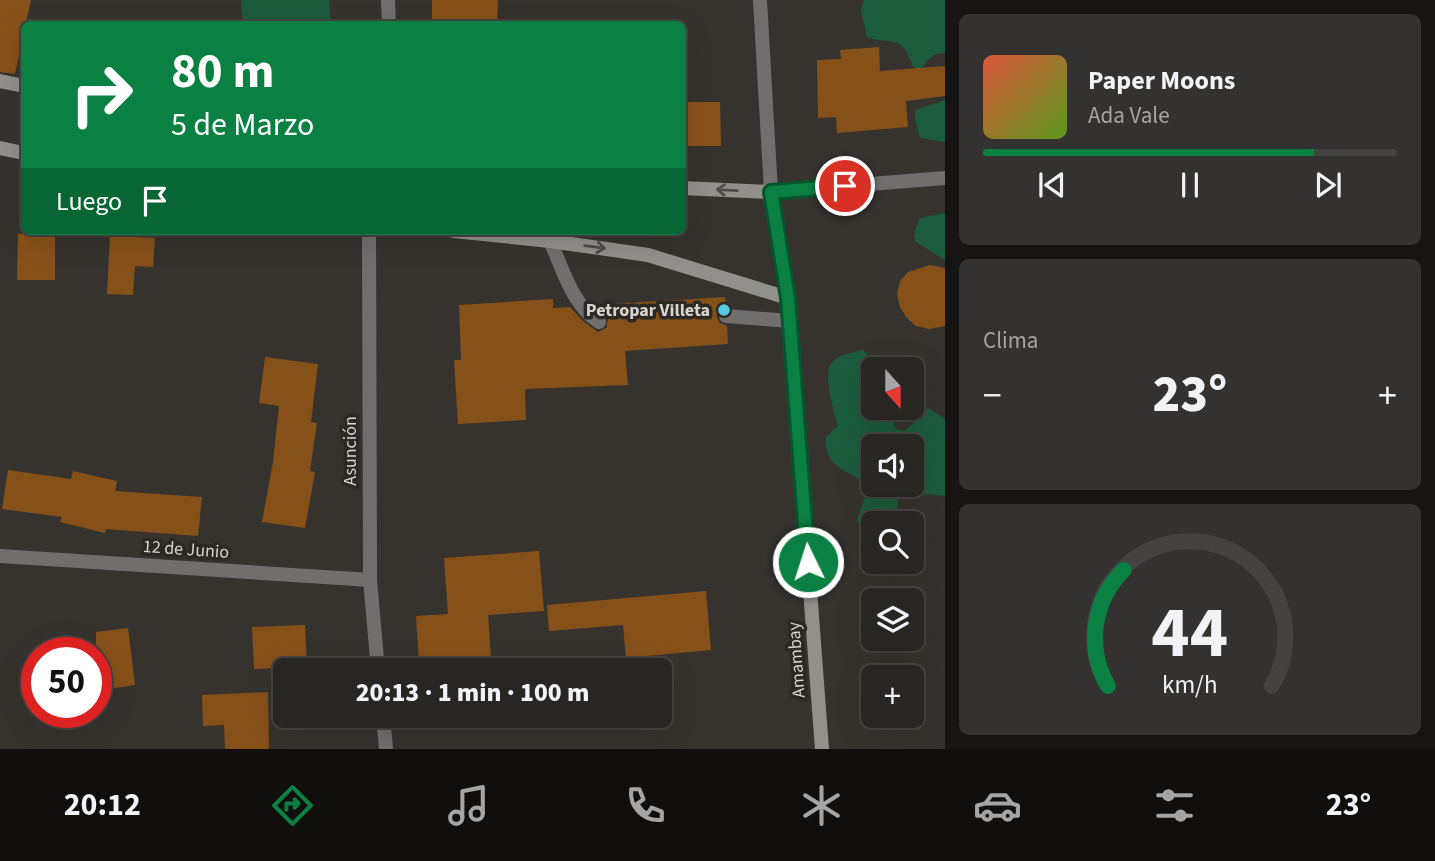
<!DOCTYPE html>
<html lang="es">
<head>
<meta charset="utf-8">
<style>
	:root { --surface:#282623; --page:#343230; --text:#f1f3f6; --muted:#a5a5a6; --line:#444341; --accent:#0b8043 }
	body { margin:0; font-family:"Source Sans 3",sans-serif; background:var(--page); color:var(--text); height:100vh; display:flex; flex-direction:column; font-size:26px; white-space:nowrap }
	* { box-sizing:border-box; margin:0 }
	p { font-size:23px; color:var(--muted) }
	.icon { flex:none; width:38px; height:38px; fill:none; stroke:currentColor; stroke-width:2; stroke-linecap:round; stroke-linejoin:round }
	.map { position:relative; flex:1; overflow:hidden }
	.drawer { display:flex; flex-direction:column; gap:14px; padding:14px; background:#161513; width:490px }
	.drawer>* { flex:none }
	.hud { position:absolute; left:21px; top:21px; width:665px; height:214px; border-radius:10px; box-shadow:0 7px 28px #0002,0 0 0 2px var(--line); background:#0b8043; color:#fff; overflow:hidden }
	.needle { width:46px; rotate:159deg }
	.buttons { position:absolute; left:861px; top:357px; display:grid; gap:14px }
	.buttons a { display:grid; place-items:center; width:63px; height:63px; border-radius:10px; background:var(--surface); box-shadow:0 7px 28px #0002,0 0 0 2px var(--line); font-size:35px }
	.speed { position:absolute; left:21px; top:637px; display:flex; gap:14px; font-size:35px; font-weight:700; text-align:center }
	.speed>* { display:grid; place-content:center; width:91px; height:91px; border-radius:50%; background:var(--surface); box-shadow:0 7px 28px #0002,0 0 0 2px var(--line); line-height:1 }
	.speed .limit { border:10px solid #d22; background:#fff; color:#111 }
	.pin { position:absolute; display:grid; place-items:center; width:60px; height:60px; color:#fff; margin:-30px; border:4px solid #fff; border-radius:50%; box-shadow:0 2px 7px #0007 }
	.me { position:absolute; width:77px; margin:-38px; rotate:356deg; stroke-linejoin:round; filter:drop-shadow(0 0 5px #0008) }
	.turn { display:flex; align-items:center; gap:24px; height:147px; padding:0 35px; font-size:32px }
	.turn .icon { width:91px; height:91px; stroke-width:2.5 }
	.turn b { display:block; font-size:49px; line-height:60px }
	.then { display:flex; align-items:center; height:66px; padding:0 35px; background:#0003; gap:14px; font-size:26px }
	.big { font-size:52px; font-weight:800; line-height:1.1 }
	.drawer .tile { flex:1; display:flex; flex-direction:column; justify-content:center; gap:10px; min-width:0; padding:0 24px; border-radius:10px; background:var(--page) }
	.drawer .dial { align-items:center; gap:0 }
	.dial svg { height:182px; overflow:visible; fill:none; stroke:var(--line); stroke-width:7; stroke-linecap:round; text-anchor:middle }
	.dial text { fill:var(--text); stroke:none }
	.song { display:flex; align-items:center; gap:21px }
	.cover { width:84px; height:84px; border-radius:10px; background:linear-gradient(135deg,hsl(10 70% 55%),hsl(90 70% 35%)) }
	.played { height:7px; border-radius:4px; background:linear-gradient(90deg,var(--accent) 80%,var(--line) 80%) }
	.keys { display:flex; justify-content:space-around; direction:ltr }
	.heat { display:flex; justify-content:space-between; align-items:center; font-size:38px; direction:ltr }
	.trip { position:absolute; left:273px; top:658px; width:399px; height:70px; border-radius:10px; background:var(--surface); box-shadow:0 7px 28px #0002,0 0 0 2px var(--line); font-weight:800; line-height:70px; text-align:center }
	.menu { display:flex; height:112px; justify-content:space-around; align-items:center; background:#100f0e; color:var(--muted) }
	.menu .icon { width:49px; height:49px }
	.menu .selected { color:var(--accent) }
	.menu b { font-size:32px; color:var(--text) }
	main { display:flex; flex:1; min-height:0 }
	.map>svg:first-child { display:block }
</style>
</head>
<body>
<main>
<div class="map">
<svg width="945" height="749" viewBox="0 0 945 749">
	<rect width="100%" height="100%" fill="#36332f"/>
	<g fill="#1c5c3d" fill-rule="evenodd">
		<polygon points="241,0 329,0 331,24 243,24"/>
		<path d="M864,0H945V53C932,54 929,57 923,68L915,69C910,63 909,54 904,48C895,37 878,43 867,37L861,10Z"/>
		<polygon points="945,100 945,142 920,138 915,119 916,110"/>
		<polygon points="945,213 945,260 916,242 914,234 920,218"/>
		<path d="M863,350C879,365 873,387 873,408H886L896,429L905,431L928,408L945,419V496L899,491L895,523H873V541L860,528L857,520L868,489C858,470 823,473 826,437L838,426C834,412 823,375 831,364C838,354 852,353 863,350ZM912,446V485H873V446Z"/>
	</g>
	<g fill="#865019">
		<polygon points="0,0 31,0 15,74 0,72"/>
		<polygon points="432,0 498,0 497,24 432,24"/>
		<polygon points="879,47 880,71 945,66 945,96 906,101 908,127 837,133 836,117 818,118 817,60 841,59 840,50"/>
		<polygon points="682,102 720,102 721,146 682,146"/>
		<polygon points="18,234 55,234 55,280 17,280"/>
		<polygon points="110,236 155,238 153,267 135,266 133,295 107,294"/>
		<polygon points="930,265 945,268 945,326 929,329 916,326 906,317 900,307 897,294 900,281 908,272"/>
		<polygon points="725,297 726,306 719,310 716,316 720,323 727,326 728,344 625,351 628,385 525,389 526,420 458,424 454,360 461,360 459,305 553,299 553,308 570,307 584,322 598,332 606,328 608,319 594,305"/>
		<polygon points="265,357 318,364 311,422 317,423 310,471 315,472 305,528 262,522 273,462 279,406 259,403"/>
		<polygon points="8,470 71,479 73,471 117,481 115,491 202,497 198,536 106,529 105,533 60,522 62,517 2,509"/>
		<polygon points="539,551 544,611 488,615 491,657 419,663 416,616 448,614 444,558"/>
		<polygon points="706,591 711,650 626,658 623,625 549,631 547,605"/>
		<polygon points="305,625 307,667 254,669 252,627"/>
		<polygon points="128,628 135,685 96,691 96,632"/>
		<polygon points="268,692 269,749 225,749 224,725 203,726 202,695"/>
	</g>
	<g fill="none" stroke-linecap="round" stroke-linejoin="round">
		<g stroke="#706f6d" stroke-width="14">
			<path d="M550,241C563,269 572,305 599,322"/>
			<polyline points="726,316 790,321"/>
		</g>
		<g stroke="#706f6d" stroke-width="14">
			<polyline points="388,0 389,24"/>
			<polyline points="760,0 771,192 945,178"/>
			<polyline points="369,231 370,580 378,670"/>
			<polyline points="0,556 370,580"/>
			<polyline points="383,716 386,749"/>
		</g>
		<g stroke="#91908c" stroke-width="14">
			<polyline points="0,81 24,86"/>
			<polyline points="0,148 24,153"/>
			<polyline points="682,188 771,192 788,298 822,749"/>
			<polyline points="454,231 550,241 648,255 788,298"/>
		</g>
	</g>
	<defs><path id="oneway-shaft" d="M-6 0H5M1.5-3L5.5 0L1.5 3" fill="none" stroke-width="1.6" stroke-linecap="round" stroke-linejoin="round" transform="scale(1.75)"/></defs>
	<g stroke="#4f4d49">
		<use href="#oneway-shaft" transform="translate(727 190) rotate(-177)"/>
		<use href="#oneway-shaft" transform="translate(595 247) rotate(8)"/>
	</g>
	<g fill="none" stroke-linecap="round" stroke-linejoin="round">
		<defs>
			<polyline id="route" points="808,562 788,298 771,192 845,186"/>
		</defs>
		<use href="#route" stroke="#07532c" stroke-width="18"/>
		<use href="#route" stroke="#0b8043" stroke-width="12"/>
	</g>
	<circle fill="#57c9e2" stroke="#2c2925" stroke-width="2.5" cx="724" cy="310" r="7"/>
	<g text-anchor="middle" stroke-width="7" stroke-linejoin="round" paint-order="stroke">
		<g font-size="18" font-weight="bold" fill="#d7d5d2" stroke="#2c2925" text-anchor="end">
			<text x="710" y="316">Petropar Villeta</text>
		</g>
		<g font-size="18" fill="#d7d5d2" stroke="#2c2925">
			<text transform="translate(350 451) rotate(-90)" y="6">Asunción</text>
			<text transform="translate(186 549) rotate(4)" y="6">12 de Junio</text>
			<text transform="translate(796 660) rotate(-94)" y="6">Amambay</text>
		</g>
	</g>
</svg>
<div class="buttons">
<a><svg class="needle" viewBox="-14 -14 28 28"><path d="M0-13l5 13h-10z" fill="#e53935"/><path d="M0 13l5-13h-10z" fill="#a5a5a6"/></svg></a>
<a><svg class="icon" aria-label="sound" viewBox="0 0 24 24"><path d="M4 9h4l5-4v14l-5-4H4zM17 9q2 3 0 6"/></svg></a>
<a><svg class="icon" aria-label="search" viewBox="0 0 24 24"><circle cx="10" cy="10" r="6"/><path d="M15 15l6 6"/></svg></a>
<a><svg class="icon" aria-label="layers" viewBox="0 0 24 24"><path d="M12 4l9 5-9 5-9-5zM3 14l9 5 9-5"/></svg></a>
<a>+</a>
</div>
<div class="speed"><div class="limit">50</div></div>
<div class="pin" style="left:845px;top:186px;background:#d93025"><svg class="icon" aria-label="arrive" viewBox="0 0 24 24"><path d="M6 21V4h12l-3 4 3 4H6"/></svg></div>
<svg class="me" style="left:808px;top:562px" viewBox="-20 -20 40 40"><circle r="17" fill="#0b8043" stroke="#fff" stroke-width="3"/><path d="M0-11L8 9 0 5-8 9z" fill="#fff"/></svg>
<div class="trip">20:13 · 1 min · 100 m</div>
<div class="hud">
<div class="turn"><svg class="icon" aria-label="right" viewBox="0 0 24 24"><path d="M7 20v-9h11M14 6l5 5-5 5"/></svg><div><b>80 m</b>5 de Marzo</div></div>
<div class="then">Luego<svg class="icon" aria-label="arrive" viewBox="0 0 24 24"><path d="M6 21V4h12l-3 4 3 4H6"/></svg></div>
</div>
</div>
<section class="drawer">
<div class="tile">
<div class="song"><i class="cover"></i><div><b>Paper Moons</b><p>Ada Vale</p></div></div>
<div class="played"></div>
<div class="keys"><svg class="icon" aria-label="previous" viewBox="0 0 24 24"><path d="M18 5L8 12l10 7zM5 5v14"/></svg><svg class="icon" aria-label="pause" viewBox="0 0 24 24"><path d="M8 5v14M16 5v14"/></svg><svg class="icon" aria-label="next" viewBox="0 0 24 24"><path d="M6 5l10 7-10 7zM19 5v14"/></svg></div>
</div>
<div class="tile"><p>Clima</p>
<div class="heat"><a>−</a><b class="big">23°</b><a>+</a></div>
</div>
<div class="tile dial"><svg viewBox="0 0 100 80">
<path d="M14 69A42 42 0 1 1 86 69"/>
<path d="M14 69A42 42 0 0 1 21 18" stroke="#0b8043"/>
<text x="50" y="56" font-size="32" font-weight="700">44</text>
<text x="50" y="72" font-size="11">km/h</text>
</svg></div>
</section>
</main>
<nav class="menu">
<b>20:12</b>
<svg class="icon selected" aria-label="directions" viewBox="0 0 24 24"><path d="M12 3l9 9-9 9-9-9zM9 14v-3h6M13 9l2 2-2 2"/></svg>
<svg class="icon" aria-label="music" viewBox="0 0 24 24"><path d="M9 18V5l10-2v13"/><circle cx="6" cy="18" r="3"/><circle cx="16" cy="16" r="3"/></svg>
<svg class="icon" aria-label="phone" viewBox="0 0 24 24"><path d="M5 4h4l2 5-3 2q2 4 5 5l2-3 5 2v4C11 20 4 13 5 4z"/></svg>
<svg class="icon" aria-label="climate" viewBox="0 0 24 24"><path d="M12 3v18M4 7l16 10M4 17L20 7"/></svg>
<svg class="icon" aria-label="car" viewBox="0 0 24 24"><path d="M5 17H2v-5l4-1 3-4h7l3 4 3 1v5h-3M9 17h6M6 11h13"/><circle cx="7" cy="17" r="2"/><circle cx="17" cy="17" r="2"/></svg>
<svg class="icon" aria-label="filters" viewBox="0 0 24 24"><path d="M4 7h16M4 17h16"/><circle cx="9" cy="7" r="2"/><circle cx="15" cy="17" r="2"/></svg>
<b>23°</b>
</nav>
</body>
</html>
